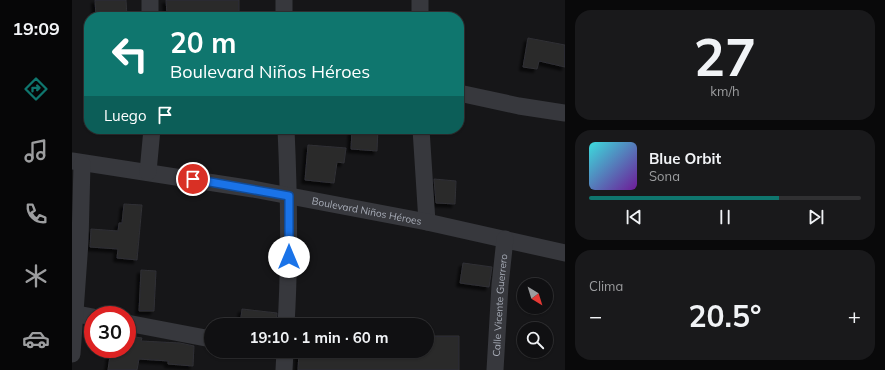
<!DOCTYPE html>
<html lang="es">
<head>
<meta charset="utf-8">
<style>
	:root { --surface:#101012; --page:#19191b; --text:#f1f3f6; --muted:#9c9d9f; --line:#303032; --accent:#0f766e }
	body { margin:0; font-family:Mulish,sans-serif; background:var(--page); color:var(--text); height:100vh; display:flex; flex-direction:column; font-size:15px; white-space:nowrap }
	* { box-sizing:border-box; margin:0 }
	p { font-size:13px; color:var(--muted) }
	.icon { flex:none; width:22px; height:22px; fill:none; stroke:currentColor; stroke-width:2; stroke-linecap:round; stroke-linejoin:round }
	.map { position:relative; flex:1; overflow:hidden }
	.sheet { display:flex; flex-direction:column; gap:10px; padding:10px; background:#09090a; width:320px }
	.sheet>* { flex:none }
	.guide { position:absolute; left:12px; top:12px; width:380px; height:122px; border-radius:16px; box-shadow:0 1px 3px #0004,0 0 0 1px var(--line); background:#0f766e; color:#fff; overflow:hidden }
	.needle { width:26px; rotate:142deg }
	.buttons { position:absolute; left:445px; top:278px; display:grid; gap:8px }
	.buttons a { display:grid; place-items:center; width:36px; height:36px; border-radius:50%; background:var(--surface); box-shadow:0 1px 3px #0004,0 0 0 1px var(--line); font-size:20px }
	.speed { position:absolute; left:12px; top:306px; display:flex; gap:8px; font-size:20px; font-weight:700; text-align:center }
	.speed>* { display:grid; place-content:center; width:52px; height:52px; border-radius:50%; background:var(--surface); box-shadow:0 1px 3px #0004,0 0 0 1px var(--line); line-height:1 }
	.speed .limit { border:6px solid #d22; background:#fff; color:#111 }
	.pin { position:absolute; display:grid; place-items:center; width:34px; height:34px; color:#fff; margin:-17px; border:2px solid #fff; border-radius:50%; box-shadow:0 1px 4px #0007 }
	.me { position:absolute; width:44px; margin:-22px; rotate:0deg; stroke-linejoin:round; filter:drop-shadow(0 0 3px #0008) }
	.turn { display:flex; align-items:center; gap:14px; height:84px; padding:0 20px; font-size:18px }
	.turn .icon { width:52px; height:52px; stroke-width:2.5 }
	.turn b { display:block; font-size:28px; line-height:34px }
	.then { display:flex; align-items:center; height:38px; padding:0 20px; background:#0003; gap:8px; font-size:15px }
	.big { font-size:30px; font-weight:700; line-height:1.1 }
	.sheet .card { flex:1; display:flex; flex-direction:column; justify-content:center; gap:6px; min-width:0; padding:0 14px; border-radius:16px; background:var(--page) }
	.sheet .dial { align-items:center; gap:0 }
	.dial b { font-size:52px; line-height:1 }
	.song { display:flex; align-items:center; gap:12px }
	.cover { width:48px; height:48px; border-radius:6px; background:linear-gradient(135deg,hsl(180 70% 55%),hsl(280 70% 35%)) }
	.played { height:4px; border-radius:2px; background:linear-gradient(90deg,var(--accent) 70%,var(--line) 70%) }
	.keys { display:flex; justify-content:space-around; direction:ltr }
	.heat { display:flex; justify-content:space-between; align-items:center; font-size:22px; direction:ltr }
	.trip { position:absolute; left:132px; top:318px; width:230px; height:40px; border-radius:20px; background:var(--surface); box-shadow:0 1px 3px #0004,0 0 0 1px var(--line); font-weight:700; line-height:40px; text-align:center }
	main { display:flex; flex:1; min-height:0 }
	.menu { display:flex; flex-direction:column; width:72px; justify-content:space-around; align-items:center; background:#060607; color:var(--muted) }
	.menu .icon { width:28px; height:28px }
	.menu .selected { color:var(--accent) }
	.menu b { font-size:18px; color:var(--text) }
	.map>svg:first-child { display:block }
</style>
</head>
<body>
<main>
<nav class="menu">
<b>19:09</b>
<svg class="icon selected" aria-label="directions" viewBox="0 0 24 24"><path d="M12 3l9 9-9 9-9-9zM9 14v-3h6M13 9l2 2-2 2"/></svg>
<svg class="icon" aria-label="music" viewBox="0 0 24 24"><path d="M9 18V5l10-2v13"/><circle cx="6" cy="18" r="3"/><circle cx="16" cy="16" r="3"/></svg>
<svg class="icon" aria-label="phone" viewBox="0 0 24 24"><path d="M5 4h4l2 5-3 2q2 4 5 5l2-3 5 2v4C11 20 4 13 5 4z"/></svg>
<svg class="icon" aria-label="climate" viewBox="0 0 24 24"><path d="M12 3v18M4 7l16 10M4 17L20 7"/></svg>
<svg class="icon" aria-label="car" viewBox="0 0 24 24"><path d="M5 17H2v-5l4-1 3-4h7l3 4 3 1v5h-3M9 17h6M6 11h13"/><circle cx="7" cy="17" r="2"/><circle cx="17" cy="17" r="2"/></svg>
</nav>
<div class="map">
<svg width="493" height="370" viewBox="0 0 493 370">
	<defs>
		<filter id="shadow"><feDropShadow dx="-3.5" dy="3.5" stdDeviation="1" flood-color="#0009"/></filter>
	</defs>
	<rect width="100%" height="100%" fill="#161618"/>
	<g fill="#29292c" stroke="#303034" filter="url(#shadow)">
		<polygon points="23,0 54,0 55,17 24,17"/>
		<polygon points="94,0 167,0 167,12 95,15"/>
		<polygon points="456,38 493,45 493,67 467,61 465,69 451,67"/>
		<polygon points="280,129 306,129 305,151 279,149"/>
		<polygon points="236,145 274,148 272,163 265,162 262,183 233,180"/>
		<polygon points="362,179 384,181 383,204 364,203"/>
		<polygon points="52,204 70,205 65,260 45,258 46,249 18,247 19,229 46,231 47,223 50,223"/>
		<polygon points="391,263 420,267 417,287 388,283"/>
		<polygon points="69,270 84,271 82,311 67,311"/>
		<polygon points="170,309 205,313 204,325 168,325"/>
		<polygon points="55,336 70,338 69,341 108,343 122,346 121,366 96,364 96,361 67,359 65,370 36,370 39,349 55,349"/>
		<polygon points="355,336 387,336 387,370 226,370 227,351 355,351"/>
	</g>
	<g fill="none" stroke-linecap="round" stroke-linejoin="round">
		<g stroke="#37383d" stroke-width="17">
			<polyline points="78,0 78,17"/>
			<polyline points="212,0 212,17"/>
			<polyline points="348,17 348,0"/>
			<polyline points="387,93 447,106 493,113"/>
			<path d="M214,129C217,194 218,260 214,325"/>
			<polyline points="349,129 355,222"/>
			<path id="s1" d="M0,161L181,189L355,222L493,253"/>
			<polyline points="76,172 80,129"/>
			<polyline points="0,313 21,317"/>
			<polyline points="55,323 139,339"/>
			<polyline points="0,354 8,242 10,164"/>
			<polyline points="212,370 213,351"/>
			<path id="s2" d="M423,370L428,285L433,239"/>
		</g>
	</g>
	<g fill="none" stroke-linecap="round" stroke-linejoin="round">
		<defs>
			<polyline id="route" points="121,179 217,196 217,257"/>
		</defs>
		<use href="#route" stroke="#114b97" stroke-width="10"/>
		<use href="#route" stroke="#1a73e8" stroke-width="7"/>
	</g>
	<g text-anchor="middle" stroke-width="4" stroke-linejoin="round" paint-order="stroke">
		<g font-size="10" fill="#a8adb8" stroke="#111113">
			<text dy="4" stroke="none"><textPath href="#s1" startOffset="299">Boulevard Niños Héroes</textPath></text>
			<text dy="4" stroke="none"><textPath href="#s2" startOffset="65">Calle Vicente Guerrero</textPath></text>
		</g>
	</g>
</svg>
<div class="buttons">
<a><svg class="needle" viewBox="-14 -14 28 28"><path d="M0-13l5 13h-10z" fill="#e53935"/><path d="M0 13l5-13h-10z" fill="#9c9d9f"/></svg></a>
<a><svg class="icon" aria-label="search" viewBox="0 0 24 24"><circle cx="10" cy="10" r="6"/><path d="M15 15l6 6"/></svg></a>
</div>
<div class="speed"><div class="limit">30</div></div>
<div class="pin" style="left:121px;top:179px;background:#d93025"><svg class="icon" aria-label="arrive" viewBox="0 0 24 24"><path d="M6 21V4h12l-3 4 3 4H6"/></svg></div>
<svg class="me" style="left:217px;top:257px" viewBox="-20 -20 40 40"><circle r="19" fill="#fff"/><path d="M0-13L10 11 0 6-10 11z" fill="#1a73e8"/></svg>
<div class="trip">19:10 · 1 min · 60 m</div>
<div class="guide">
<div class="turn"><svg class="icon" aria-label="left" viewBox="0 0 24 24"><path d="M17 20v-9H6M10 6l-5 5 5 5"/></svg><div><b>20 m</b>Boulevard Niños Héroes</div></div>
<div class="then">Luego<svg class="icon" aria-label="arrive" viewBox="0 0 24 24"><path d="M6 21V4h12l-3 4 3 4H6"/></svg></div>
</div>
</div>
<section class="sheet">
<div class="card dial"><b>27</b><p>km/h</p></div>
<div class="card">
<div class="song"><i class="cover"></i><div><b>Blue Orbit</b><p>Sona</p></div></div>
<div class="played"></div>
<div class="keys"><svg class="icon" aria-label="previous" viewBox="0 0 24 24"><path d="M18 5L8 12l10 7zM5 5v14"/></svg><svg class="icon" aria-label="pause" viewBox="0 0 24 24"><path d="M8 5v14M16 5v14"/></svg><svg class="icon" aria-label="next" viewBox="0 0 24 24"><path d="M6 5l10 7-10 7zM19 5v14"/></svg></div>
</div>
<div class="card"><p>Clima</p>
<div class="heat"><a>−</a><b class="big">20.5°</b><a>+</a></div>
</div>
</section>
</main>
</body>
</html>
